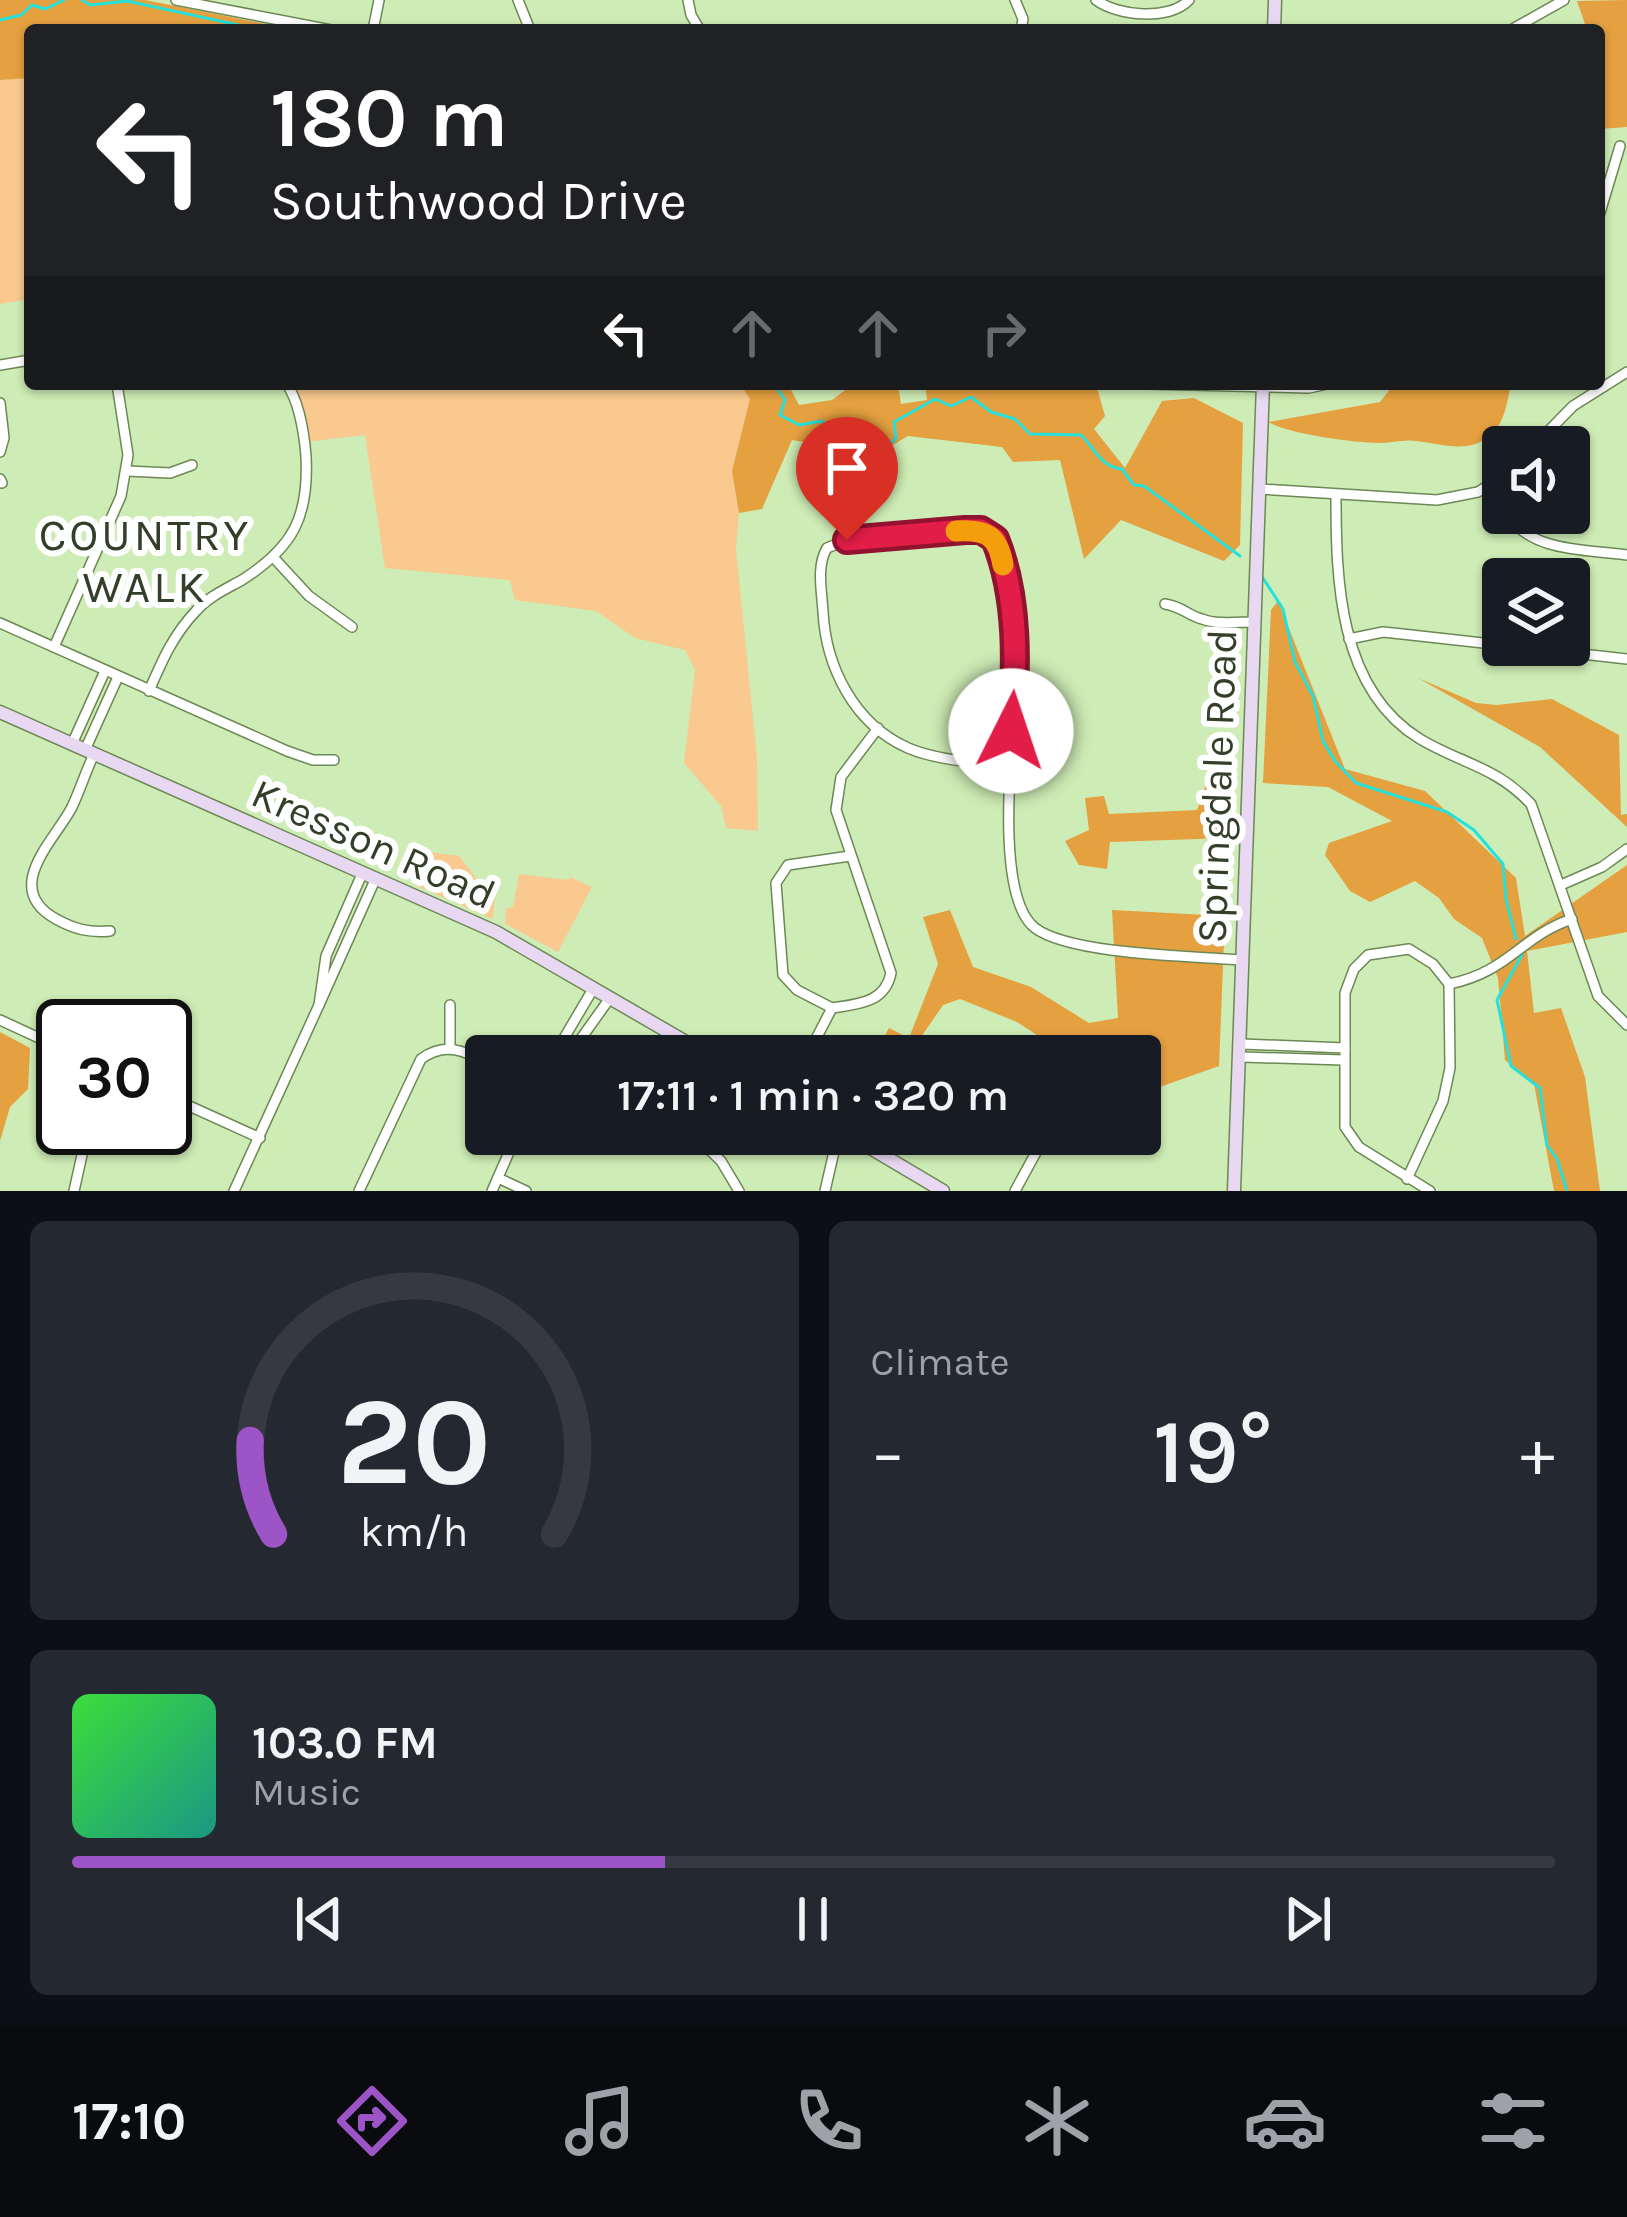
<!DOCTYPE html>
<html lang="en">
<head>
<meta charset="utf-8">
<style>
	:root { --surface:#171b24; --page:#242831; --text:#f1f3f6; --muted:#9ea1a6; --line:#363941; --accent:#9d54c7 }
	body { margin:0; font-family:Karla,sans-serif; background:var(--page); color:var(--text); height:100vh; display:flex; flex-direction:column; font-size:45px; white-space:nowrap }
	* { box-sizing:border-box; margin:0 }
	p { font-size:39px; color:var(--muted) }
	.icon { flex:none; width:66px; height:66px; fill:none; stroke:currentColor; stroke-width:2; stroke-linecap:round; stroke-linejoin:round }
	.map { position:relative; height:1191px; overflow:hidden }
	.drawer { display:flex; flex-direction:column; gap:30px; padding:30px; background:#0d0f14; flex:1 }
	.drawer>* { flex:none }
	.top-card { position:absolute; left:24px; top:24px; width:1581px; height:366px; border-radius:12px; box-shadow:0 3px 9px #0004; background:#202124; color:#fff; overflow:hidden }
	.buttons { position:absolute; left:1482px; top:426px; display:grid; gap:24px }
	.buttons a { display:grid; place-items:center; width:108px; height:108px; border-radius:12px; background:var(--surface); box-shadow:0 3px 9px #0004; font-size:60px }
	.speed { position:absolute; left:36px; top:999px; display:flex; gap:24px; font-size:60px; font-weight:700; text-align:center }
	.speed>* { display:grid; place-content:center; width:156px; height:156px; border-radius:50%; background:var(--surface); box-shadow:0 3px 9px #0004; line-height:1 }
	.speed .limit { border:6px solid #111; border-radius:18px; background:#fff; color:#111 }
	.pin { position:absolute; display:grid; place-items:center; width:102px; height:102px; color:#fff; margin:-123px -51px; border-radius:50% 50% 50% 0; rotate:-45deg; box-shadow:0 0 12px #0007 }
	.pin .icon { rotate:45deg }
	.me { position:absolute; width:132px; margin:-66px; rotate:4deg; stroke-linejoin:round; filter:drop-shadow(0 0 9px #0008) }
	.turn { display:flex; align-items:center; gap:42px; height:252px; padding:0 48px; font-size:54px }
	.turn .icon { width:156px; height:156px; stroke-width:2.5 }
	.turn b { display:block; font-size:84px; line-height:102px }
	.lanes { display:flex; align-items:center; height:114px; padding:0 48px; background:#0003; justify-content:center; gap:60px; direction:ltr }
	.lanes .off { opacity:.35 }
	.big { font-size:90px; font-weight:600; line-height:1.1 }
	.drawer .card { flex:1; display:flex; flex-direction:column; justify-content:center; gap:18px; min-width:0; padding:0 42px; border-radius:18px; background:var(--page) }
	.drawer .dial { align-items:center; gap:0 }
	.dial svg { height:312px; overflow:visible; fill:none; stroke:var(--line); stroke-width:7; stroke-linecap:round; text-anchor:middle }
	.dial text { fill:var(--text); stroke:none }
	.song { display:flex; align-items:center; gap:36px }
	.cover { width:144px; height:144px; border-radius:18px; background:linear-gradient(135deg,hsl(120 70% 55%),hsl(170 70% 35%)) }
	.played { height:12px; border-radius:6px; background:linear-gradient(90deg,var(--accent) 40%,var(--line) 40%) }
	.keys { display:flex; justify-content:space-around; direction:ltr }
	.heat { display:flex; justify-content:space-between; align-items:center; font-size:66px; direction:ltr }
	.drawer .tiles { flex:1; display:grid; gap:30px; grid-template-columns:1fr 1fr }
	.card:last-child { grid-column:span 2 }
	.trip { position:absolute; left:465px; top:1035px; width:696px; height:120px; border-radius:12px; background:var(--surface); box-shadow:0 3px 9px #0004; font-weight:600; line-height:120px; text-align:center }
	.tabs { display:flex; height:192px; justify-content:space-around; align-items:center; background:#090b0e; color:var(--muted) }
	.tabs .icon { width:84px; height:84px }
	.tabs .on { color:var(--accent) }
	.tabs b { font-size:54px; color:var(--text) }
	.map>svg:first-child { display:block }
</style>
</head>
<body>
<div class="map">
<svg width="1627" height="1191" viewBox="0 0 1627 1191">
	<rect width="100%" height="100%" fill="#ceecb5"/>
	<g fill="#f9c98f">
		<polygon points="29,77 30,299 0,304 0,80"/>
		<polygon points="287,384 740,384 750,399 732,471 739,513 736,549 757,758 758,831 726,828 721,806 684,763 695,670 685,650 635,638 596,611 515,600 510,580 385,568 365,435 305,442"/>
		<polygon points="419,845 422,851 459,856 483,887 496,883 493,919 415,885"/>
		<polygon points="519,874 568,880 570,877 592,887 558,952 505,924 506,908 513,907"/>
	</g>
	<g fill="#e5a040">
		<polygon points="0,0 145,0 296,30 30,30 30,78 0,80"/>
		<polygon points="1627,0 1627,127 1599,129 1599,30 1587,30 1577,1"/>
		<polygon points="740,384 788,384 799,405 832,400 853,384 898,384 901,404 927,400 925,384 1096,384 1105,416 1094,429 1125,468 1162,401 1194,398 1243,423 1240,545 1224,561 1121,520 1084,559 1060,460 1013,462 1002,447 908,436 866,461 818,469 809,443 792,440 762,509 739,513 732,471 750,399"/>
		<path d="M1394,384H1511C1507,402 1505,423 1490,436C1468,454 1441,444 1417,441C1404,439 1391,443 1379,443C1354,443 1288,434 1268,422L1380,402Z"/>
		<polygon points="1278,601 1345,769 1425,791 1516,878 1525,936 1627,865 1627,932 1527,951 1534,1013 1561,1008 1585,1077 1600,1191 1554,1191 1534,1084 1505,1060 1498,978 1482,938 1454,919 1439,898 1415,881 1370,902 1350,891 1325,855 1329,843 1392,821 1328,787 1263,783 1271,610"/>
		<polygon points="1418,678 1476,703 1497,705 1552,699 1619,735 1621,815 1627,814 1627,827 1540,747"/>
		<polygon points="1231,776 1228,838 1110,842 1107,869 1079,865 1065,841 1089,830 1085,798 1104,796 1109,814 1197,810 1206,784"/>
		<polygon points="950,910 973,967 1031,987 1089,1023 1118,1018 1112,910 1225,916 1219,1066 1140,1094 1140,1056 1069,1056 1017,1022 960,999 943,1005 908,1056 873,1056 889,1028 909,1038 938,964 923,917"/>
		<polygon points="0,1032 30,1048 28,1089 10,1107 0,1141"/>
	</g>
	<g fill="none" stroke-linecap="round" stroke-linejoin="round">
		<g stroke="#26e1db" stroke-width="3">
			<polyline points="82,0 90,5 127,1 262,30"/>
			<polyline points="0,20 21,15 32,5 45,9 64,0"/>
			<path d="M774,384L785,400L780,415L799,425L822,421L845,444L892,442L896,438L894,422L935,399L951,406L971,397L991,412L1015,419L1030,434L1081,435C1095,448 1100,467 1122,469L1134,485L1144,486L1240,556"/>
			<polyline points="1263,578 1283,609 1295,662 1313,696 1323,741 1335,761 1356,783 1447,812 1474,830 1503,864 1506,899 1516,939"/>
			<polyline points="1523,953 1497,1000 1511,1066 1540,1088 1547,1145 1557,1159 1567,1191"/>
		</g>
		<defs>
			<g id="street">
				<polyline points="176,0 331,30"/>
				<polyline points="518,0 530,30"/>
				<polyline points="688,0 691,15 700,30"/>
				<polyline points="1015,0 1023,19 1021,30"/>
				<path d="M1096,0C1117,16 1170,21 1189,0"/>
				<polyline points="373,30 379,0"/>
				<polyline points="1511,30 1564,0"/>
				<polyline points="1599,216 1620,146"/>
				<polyline points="0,365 30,360"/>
				<polyline points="1147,384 1309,388 1327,384"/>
				<polyline points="0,403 4,438 0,452"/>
				<polyline points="1533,447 1573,406 1627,372"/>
				<polyline points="127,471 170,473 192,465"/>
				<polyline points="0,479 2,483"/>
				<polyline points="1488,486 1503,509"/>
				<polyline points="1260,489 1437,500 1478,492 1503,476"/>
				<path d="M1336,495C1336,579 1338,689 1420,739C1462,764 1495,766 1531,804L1598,996L1627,1025"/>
				<path d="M1506,513C1532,553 1584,549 1627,555"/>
				<polyline points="273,557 309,596 352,627"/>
				<path d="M1165,604C1183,607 1187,615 1202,619C1218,625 1237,622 1254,622"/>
				<polyline points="0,623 287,751 313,760 334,760"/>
				<polyline points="1349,639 1383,632 1402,634 1627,659"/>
				<polyline points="54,647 121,496 128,455 117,384"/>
				<path d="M149,691C162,661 173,635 196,611C208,597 226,589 242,580C294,547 309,516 306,456C304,432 300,404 287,384"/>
				<polyline points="72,744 105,671"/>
				<polyline points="85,750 118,677"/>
				<path d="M94,754C86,771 80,790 72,807C56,839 0,888 56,919C74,929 89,933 110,931"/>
				<path d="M1009,766C976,762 939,761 908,748C854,724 826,667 823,612C822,592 816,566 827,548L847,540L965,530C974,530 984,529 991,535C1005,546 1004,571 1007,587C1011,617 1017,648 1016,678C1014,731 992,895 1035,928C1071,955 1194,956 1243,960"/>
				<polyline points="362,874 326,956 319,1005 375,880"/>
				<polyline points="1561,885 1602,867 1627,849"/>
				<path d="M1449,984C1509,972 1521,936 1572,919"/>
				<path d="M832,1008C858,1004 885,1003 891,973L836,810L841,777L878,728"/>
				<polyline points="832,1008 797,990 783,975 776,883 788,865 850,856"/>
				<polyline points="0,1020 63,1049"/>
				<polyline points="1242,1044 1345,1048"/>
				<polyline points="450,1048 450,1005"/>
				<polyline points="561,1054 575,1047 610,998"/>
				<polyline points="560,1056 563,1040 593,989"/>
				<polyline points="807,1056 832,1008"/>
				<polyline points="1242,1057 1344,1060"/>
				<polyline points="165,1095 260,1138"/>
				<polyline points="693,1134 721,1161 739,1191"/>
				<polyline points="498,1178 526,1191"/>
				<polyline points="1407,1179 1443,1101 1450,1068 1449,984 1433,964 1409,949 1368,955 1354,969 1345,993 1345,1127 1359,1147 1430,1191"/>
				<polyline points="74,1191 88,1128"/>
				<polyline points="234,1191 319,1005"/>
				<path d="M359,1191L421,1059C444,1042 463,1050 486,1062"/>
				<polyline points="492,1191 517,1134"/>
				<polyline points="825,1191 838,1134"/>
				<polyline points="1015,1191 1046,1134"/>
			</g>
			<g id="secondary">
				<polyline points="1274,30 1275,0"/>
				<polyline points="0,712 496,932 710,1056"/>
				<polyline points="847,1134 943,1191"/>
				<polyline points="1234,1191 1263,384"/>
			</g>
		</defs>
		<use href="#street" stroke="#6c8855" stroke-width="12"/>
		<use href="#secondary" stroke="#6c8855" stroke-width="15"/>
		<use href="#street" stroke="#fff" stroke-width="9"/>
		<use href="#secondary" stroke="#e8d8f2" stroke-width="12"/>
	</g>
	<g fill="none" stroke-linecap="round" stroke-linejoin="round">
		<defs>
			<path id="route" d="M847,540L965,530H981L995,539C1019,598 1017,669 1011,731"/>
		</defs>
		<use href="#route" stroke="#92132f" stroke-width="30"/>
		<use href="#route" stroke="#e11d48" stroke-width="21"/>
		<path stroke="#f59e0b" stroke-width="21" d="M956,531C986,529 998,535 1003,565"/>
	</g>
	<g text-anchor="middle" stroke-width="12" stroke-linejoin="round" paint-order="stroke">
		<g font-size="42" fill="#333f29" stroke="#fff">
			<text transform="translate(1216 786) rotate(-88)" y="15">Springdale Road</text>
			<text transform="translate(374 843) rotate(24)" y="15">Kresson Road</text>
		</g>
		<g font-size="45" letter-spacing="3" fill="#333f29" stroke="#fff">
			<text x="145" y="550">COUNTRY<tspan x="145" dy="52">WALK</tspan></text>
		</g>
	</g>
</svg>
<div class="buttons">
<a><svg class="icon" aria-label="sound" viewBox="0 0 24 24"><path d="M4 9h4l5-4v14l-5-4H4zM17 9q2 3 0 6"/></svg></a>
<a><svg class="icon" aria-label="layers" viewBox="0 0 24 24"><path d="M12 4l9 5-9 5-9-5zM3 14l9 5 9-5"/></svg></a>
</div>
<div class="speed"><div class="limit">30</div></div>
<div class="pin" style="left:847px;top:540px;background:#d93025"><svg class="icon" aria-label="arrive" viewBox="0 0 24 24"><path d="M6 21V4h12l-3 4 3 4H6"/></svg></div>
<svg class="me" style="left:1011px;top:731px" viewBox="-20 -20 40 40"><circle r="19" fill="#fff"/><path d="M0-13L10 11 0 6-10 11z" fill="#e11d48"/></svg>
<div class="trip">17:11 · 1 min · 320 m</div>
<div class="top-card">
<div class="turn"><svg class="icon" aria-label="left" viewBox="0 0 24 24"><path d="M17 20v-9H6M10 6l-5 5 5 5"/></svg><div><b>180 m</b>Southwood Drive</div></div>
<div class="lanes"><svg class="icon" aria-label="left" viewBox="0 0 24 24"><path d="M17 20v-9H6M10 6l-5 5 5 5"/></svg><svg class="icon off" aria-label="ahead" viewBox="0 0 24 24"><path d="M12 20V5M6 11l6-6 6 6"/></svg><svg class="icon off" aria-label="ahead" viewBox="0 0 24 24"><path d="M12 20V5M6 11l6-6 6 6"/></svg><svg class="icon off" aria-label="right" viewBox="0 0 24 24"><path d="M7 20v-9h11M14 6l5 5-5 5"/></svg></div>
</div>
</div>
<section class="drawer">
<div class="tiles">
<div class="card dial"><svg viewBox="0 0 100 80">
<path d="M14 69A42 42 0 1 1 86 69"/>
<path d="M14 69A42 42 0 0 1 8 45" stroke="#9d54c7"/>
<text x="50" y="56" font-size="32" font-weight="700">20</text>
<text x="50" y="72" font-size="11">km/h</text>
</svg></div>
<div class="card"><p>Climate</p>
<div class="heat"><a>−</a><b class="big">19°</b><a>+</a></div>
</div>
<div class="card">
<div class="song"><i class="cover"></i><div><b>103.0 FM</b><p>Music</p></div></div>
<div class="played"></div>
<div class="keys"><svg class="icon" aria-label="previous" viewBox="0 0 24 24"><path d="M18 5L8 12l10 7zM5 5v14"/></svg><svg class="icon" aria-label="pause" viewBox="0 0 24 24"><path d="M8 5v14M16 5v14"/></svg><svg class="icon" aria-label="next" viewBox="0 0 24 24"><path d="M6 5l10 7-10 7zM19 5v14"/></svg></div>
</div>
</div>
</section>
<nav class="tabs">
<b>17:10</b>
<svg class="icon on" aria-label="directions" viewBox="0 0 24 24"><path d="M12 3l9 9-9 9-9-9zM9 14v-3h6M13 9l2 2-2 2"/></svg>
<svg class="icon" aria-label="music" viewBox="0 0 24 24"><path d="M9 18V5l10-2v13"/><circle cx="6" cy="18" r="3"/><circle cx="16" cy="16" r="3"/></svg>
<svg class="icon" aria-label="phone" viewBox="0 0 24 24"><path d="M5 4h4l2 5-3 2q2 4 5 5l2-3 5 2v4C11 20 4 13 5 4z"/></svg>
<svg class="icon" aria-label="climate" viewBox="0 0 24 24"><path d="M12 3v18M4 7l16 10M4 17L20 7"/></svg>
<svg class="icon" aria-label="car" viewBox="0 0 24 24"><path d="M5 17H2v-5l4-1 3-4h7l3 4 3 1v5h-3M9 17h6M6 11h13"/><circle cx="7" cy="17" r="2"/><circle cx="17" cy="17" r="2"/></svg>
<svg class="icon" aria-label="filters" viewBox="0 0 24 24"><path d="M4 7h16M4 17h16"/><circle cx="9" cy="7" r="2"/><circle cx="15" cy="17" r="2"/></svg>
</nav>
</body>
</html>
